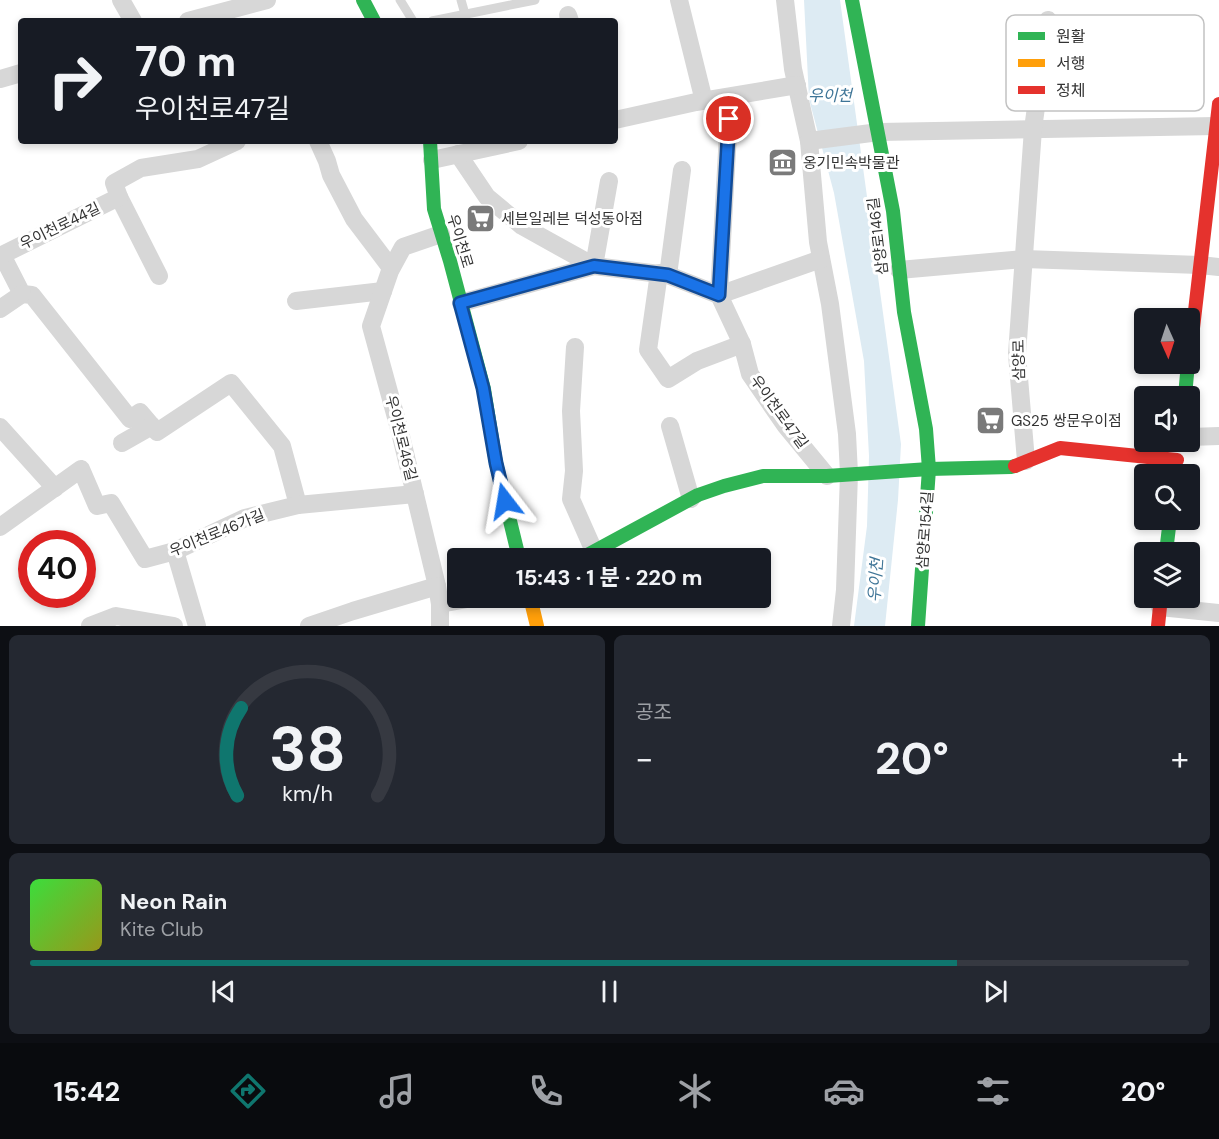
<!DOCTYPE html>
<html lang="ko">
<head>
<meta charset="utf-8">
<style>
	:root { --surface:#171b24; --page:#242831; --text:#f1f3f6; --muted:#9ea1a6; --line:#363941; --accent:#0f766e }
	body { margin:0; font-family:"DM Sans","Noto Sans KR",sans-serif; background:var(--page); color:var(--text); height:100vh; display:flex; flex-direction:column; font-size:22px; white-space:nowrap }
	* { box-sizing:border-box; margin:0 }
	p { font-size:20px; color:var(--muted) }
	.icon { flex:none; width:33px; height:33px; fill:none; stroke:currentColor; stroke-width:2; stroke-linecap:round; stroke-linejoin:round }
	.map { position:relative; height:626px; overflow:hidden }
	.panel { display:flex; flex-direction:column; gap:9px; padding:9px; background:#0d0f14; flex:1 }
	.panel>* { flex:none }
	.hud { position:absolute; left:18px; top:18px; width:600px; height:126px; border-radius:6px; box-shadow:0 3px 9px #0003; background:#171b24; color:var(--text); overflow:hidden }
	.needle { width:39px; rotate:177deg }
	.buttons { position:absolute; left:1134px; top:308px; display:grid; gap:12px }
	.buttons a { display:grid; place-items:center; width:66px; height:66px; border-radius:6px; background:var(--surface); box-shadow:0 3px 9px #0003; font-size:30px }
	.speed { position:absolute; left:18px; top:530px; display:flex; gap:12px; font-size:30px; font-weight:700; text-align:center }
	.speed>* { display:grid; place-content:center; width:78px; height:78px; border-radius:50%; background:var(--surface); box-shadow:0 3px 9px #0003; line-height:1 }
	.speed .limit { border:9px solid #d22; background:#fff; color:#111 }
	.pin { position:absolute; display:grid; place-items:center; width:51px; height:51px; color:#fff; margin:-26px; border:3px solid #fff; border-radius:50%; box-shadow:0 2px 6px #0007 }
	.me { position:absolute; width:66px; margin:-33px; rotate:346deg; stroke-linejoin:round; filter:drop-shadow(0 0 4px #0008) }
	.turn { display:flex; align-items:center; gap:21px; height:126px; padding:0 18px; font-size:27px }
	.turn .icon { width:78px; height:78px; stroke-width:2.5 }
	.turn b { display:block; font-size:42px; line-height:51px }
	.big { font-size:45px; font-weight:700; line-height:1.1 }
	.panel .tile { flex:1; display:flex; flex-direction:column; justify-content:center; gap:9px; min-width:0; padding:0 21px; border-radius:9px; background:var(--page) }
	.panel .dial { align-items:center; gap:0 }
	.dial svg { height:156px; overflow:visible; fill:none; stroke:var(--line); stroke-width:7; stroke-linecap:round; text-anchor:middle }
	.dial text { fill:var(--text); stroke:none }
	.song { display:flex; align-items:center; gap:18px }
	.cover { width:72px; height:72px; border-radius:9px; background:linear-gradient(135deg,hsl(120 70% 55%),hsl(60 70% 35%)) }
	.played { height:6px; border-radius:3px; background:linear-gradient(90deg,var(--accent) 80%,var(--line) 80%) }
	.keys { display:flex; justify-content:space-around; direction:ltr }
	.heat { display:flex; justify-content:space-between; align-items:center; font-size:33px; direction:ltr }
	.panel .tiles { flex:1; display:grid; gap:9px; grid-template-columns:1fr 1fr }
	.tile:last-child { grid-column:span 2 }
	.trip { position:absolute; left:447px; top:548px; width:324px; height:60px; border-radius:6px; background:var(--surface); box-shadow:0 3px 9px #0003; font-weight:700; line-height:60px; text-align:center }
	.tabs { display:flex; height:96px; justify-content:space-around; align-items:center; background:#090b0e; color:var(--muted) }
	.tabs .icon { width:42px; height:42px }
	.tabs .on { color:var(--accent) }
	.tabs b { font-size:27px; color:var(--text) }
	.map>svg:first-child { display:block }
</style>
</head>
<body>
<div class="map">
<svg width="1219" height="626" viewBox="0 0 1219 626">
	<rect width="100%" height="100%" fill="#fff"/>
	<polygon fill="#ddebf3" points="804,0 840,0 901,444 898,500 885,626 854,626 867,526 869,456 864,361 834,193 809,99"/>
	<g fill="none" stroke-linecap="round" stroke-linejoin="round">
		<g stroke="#d7d7d7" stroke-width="9">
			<polyline points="400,0 413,21"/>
			<polyline points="461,0 465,14"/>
			<polyline points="432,21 535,0"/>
		</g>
		<g stroke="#d7d7d7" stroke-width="18">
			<polyline points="121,0 133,21"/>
			<polyline points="679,0 704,101"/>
			<polyline points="785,0 793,69 809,141 818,242 830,304 847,434 849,474 845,590 841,626"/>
			<polyline points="568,15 570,21"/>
			<polyline points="188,21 267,0"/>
			<polyline points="0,79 21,73"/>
			<polyline points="615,120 696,102 797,85"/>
			<polyline points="318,141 327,161 331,175 354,219 391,268"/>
			<polyline points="809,141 879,132 1216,126"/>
			<polyline points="458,154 487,197 522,226 594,266 609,181"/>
			<polyline points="432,160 519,141"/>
			<polyline points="119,197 159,276"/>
			<polyline points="2,255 22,294 32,295 130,419 140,412 157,432 231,383 282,446 298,505"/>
			<polyline points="0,256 119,197 114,183 141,168 198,159 237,141"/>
			<polyline points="899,270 1024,259 1200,265 1219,267"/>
			<polyline points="659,273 648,350 668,379 697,361 742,344"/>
			<polyline points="668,275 682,170"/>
			<polyline points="719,295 730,97"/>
			<polyline points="719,295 821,259"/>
			<polyline points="296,301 383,291"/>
			<polyline points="461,303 594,266 668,275 719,295 742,344 750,374 785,425 827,476"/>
			<polyline points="0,309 22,294"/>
			<polyline points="575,347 571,411 574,471 571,499 594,551"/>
			<polyline points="670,426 691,499"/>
			<polyline points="0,427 55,488"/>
			<polyline points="1190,437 1219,436"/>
			<polyline points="122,443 152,426"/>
			<polyline points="1026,461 1017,354 1033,129 1048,20"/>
			<polyline points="0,527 81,469 97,506 111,503 145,559 175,551 245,518 298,505 415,494"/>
			<polyline points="175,551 197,626"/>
			<polyline points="437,586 400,432 371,326 390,271 403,247 441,234"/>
			<polyline points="1160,607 1219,613"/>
			<polyline points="90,626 116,616 174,626"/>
			<polyline points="309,626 353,611 437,586 440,604"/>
			<polyline points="440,626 440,604 478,597"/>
		</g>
		<g stroke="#30b455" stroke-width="14">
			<polyline points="363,0 374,21"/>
			<polyline points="852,0 893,211 904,312 926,429 929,469 918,626"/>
			<polyline points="430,141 434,209 450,261 484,389 496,463 519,558"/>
			<polyline points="1185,396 1188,363"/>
			<polyline points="1166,552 1170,519"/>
			<polyline points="582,558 698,495 724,486 763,476 827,476 929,469 1011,467 1015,466"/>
		</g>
		<polyline stroke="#ff9f0a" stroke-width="14" points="530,597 537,626"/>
		<g stroke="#e5322d" stroke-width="14">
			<polyline points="1190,354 1219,104"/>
			<polyline points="1015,466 1060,448 1177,460"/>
			<polyline points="1158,626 1161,597"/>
		</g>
	</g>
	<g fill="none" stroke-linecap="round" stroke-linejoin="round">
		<defs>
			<polyline id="route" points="505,501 496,463 483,388 460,303 594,266 668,275 719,295 729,119"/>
		</defs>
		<use href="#route" stroke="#114b97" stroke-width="15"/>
		<use href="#route" stroke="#1a73e8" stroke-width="10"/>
	</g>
	<defs>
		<symbol id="museum-square" viewBox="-11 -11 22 22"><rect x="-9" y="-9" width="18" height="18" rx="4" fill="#7a7a7a" stroke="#fff"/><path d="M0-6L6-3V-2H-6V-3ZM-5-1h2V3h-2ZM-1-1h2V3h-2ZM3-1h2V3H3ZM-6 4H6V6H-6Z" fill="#fff"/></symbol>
		<symbol id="supermarket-square" viewBox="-11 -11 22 22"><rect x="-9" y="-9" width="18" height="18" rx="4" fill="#7a7a7a" stroke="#fff"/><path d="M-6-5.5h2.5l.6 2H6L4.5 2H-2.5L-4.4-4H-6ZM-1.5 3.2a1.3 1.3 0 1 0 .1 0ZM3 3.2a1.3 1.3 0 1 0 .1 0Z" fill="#fff"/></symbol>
	</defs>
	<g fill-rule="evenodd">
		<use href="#museum-square" x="766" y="146" width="33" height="33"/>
		<use href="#supermarket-square" x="464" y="202" width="33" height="33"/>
		<use href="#supermarket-square" x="974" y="404" width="33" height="33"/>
	</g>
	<g text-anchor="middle" stroke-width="6" stroke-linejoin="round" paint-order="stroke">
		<g font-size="15" fill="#333" stroke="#fff" text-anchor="start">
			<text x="803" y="168">옹기민속박물관</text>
			<text x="501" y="224">세븐일레븐 덕성동아점</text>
			<text x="1011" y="426">GS25 쌍문우이점</text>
		</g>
		<g font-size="15" fill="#333" stroke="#fff">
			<text transform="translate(60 226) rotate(-26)" y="5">우이천로44길</text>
			<text transform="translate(878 236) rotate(-97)" y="5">삼양로146길</text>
			<text transform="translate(460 241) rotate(73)" y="5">우이천로</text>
			<text transform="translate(1019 360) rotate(-91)" y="5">삼양로</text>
			<text transform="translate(779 412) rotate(54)" y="5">우이천로47길</text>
			<text transform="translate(401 438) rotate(76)" y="5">우이천로46길</text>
			<text transform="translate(925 530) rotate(-86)" y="5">삼양로154길</text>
			<text transform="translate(217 533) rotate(-22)" y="5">우이천로46가길</text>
		</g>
		<g font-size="16" font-style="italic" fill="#3f7597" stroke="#fff">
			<text x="830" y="101">우이천</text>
			<text transform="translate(875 580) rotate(-86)" y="6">우이천</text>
		</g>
	</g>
	<rect x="1006" y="15" width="198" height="96" rx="9" fill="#fff" stroke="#c2c2c2" stroke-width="1.5"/>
	<rect x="1018" y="32" width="27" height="8" fill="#30b455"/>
	<rect x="1018" y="59" width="27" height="8" fill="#ff9f0a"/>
	<rect x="1018" y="86" width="27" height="8" fill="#e5322d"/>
	<g font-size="16" fill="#333">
		<text x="1056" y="42">원활</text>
		<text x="1056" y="69">서행</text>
		<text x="1056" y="96">정체</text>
	</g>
</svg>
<div class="buttons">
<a><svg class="needle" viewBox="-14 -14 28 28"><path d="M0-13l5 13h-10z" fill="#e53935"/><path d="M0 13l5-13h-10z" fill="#9ea1a6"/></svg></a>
<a><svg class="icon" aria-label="sound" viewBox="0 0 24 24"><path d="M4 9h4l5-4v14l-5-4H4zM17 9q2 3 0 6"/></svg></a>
<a><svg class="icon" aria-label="search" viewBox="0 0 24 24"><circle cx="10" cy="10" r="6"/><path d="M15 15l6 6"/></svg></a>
<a><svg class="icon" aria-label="layers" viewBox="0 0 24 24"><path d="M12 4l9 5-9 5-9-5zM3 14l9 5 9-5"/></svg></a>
</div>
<div class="speed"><div class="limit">40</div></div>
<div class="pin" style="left:729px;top:119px;background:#d93025"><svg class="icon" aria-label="arrive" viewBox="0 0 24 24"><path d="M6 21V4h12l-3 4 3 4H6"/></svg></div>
<svg class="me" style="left:505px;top:501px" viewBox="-20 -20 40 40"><path d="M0-17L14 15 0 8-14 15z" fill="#1a73e8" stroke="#fff" stroke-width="4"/></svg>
<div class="trip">15:43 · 1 분 · 220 m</div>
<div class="hud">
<div class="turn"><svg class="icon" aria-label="right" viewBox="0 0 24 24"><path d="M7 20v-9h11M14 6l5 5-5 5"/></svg><div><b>70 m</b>우이천로47길</div></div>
</div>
</div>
<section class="panel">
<div class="tiles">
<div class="tile dial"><svg viewBox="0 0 100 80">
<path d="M14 69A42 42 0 1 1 86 69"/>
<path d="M14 69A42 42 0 0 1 16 24" stroke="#0f766e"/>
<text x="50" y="56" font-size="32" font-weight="700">38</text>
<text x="50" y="72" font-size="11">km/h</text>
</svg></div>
<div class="tile"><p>공조</p>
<div class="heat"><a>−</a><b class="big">20°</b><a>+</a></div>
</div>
<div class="tile">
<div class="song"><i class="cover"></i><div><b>Neon Rain</b><p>Kite Club</p></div></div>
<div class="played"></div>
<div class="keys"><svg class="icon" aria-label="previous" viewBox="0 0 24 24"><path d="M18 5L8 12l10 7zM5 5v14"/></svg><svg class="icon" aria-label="pause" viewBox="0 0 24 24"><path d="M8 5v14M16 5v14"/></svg><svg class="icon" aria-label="next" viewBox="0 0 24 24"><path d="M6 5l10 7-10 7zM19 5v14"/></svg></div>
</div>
</div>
</section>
<nav class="tabs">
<b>15:42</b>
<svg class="icon on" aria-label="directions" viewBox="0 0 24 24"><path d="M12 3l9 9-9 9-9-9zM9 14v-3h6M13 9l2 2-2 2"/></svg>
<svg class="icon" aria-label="music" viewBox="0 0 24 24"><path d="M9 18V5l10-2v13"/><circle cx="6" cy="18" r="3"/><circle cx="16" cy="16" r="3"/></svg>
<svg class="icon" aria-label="phone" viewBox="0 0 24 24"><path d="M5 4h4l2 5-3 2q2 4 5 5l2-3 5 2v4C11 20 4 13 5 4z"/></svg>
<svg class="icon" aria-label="climate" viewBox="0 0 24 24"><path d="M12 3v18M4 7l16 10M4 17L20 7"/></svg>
<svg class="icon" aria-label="car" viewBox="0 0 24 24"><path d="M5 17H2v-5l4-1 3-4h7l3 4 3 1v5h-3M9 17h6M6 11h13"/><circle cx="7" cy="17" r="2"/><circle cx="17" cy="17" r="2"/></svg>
<svg class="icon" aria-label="filters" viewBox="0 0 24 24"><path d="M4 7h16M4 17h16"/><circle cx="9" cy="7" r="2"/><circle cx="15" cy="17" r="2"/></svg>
<b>20°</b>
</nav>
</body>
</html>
